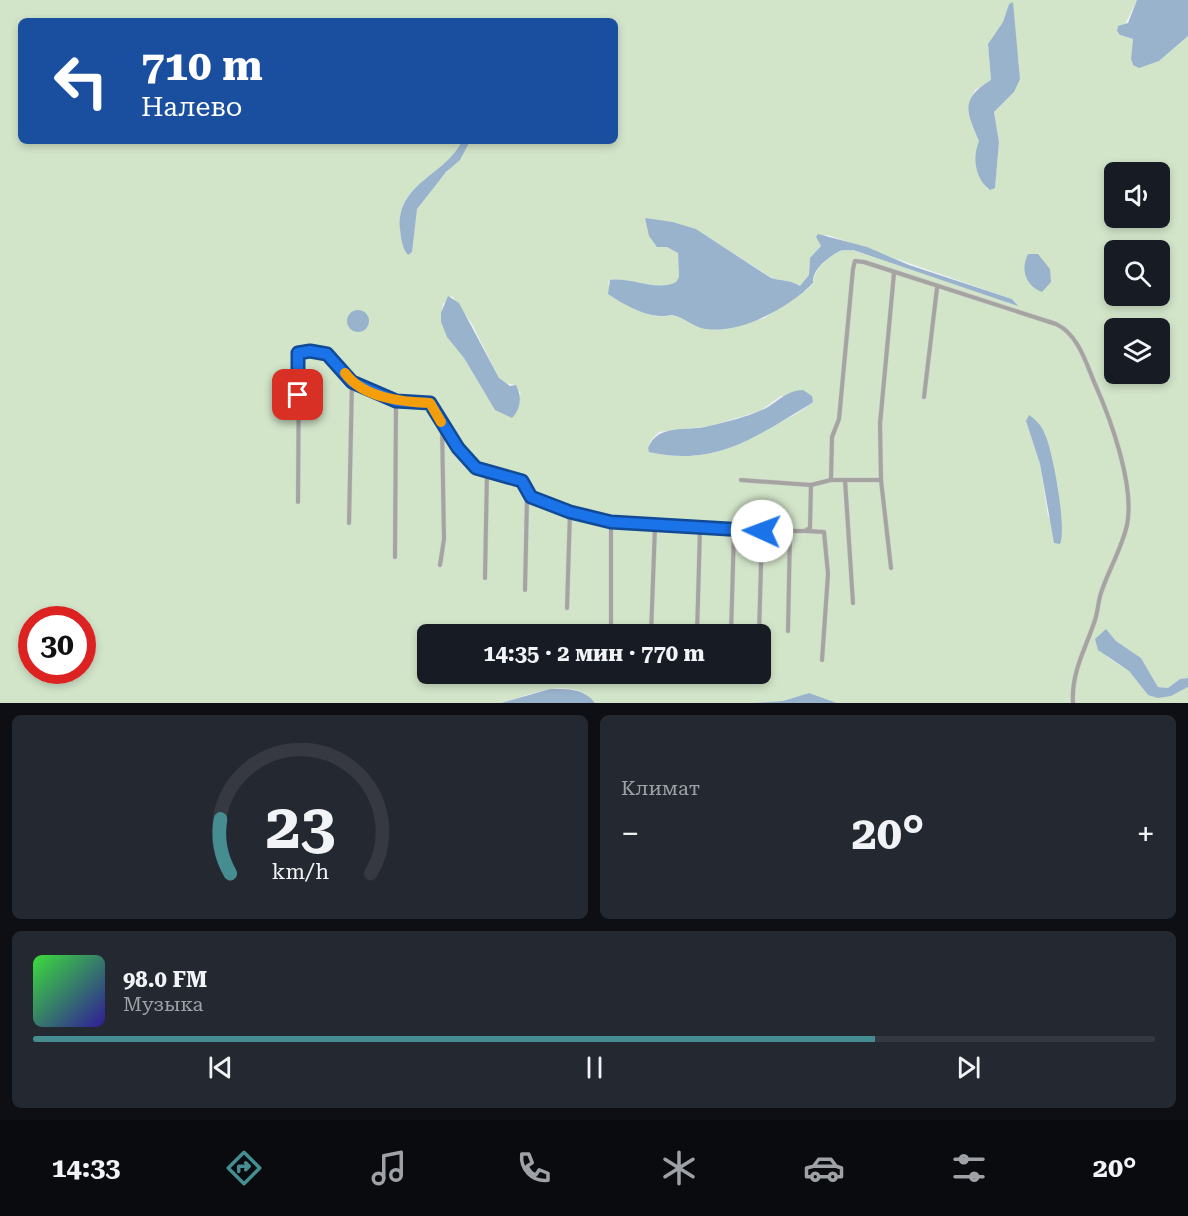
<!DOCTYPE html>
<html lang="ru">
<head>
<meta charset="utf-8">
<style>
	:root { --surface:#171b24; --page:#242831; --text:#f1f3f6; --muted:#9ea1a6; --line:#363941; --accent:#458d90 }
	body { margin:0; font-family:"Roboto Serif",serif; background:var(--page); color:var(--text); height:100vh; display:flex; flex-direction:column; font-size:22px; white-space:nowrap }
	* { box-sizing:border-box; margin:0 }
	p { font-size:20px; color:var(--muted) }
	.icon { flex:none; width:33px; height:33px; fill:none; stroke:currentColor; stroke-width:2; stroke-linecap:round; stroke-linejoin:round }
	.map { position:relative; height:703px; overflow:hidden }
	.drawer { display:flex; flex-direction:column; gap:12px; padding:12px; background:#0d0f14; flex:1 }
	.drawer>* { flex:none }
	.banner { position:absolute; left:18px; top:18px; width:600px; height:126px; border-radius:9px; box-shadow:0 3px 9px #0003; background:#1a4fa0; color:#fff; overflow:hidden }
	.controls { position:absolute; left:1104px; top:162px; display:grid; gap:12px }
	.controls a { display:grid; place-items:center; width:66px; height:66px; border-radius:9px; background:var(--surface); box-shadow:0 3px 9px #0003; font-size:30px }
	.speed { position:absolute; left:18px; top:606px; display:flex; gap:12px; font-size:30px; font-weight:700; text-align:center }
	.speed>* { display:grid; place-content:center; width:78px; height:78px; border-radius:50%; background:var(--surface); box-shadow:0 3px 9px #0003; line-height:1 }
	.speed .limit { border:9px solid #d22; background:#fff; color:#111 }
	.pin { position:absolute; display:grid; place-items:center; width:51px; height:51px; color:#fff; margin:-26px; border-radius:12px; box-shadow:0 3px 9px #0006 }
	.me { position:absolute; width:66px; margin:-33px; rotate:272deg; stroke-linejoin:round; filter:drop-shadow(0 0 4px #0008) }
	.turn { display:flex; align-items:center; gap:21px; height:126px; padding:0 24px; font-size:27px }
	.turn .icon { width:78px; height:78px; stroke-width:2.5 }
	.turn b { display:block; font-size:42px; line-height:51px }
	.big { font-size:45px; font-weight:700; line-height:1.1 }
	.drawer .tile { flex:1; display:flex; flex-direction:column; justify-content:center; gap:9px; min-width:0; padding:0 21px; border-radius:9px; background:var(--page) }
	.drawer .dial { align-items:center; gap:0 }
	.dial svg { height:156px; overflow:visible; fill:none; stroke:var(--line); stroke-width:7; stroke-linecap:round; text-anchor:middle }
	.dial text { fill:var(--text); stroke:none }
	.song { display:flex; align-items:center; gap:18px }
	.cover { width:72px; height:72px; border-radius:9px; background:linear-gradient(135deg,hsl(120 70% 55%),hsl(250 70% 35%)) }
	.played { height:6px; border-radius:3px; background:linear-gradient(90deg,var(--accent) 75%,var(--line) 75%) }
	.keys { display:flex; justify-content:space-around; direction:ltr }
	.heat { display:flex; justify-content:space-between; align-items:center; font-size:33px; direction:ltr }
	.drawer .tiles { flex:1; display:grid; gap:12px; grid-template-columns:1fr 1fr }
	.tile:last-child { grid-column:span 2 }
	.trip { position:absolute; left:417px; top:624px; width:354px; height:60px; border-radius:9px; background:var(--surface); box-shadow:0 3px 9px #0003; font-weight:700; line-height:60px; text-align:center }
	.menu { display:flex; height:96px; justify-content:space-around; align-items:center; background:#090b0e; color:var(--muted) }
	.menu .icon { width:42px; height:42px }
	.menu .current { color:var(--accent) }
	.menu b { font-size:27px; color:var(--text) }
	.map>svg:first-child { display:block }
</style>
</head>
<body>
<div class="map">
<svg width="1188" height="703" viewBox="0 0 1188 703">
	<rect width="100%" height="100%" fill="#f1f1fa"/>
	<path fill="#d2e5c9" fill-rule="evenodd" d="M0,0H1137L1120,35L1133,39L1131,59L1133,65L1159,61L1188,36V678L1180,679L1168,688L1158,687L1141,658L1116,641L1106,629L1107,657L1129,671L1148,695L1171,696L1188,687V703H837L809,693L783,701L753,703H595C574,674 529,695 501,703H0ZM1009,5L1019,64L1014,92L994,112L999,142L995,187L987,189L976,168L979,141L971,122L969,103L975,90L991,81L988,44L1003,22ZM21,21H615V141H470C457,167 431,183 418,208C410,224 420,222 402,240C389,181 442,183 462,141H21ZM1114,172H1160V218H1114ZM645,219L673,222L696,229L772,278C782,281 791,280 801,286L809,275L810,258L821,246L816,237L828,235L1012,299L1017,305L852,250C847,251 842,249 838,252C827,258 813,270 813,284L808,289L763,319L697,324L672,315L660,317L634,309L608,284L610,280C632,277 656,292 676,282L679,277L678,253L667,247ZM1114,250H1160V296H1114ZM452,296L472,324L499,378L504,383L516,385L521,394L487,397L464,358L447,336L441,322L443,304ZM1114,328H1160V374H1114ZM781,396L813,402C804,410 792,416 781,422C737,448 702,464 650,452L648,448L651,440L659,432L710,426L760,411ZM1026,421L1045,433L1058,487L1061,533L1048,516L1040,464ZM32,620H82V670H32ZM428,634H760V674H428Z"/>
	<g fill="#99b3cd">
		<polygon points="1137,0 1188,0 1188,36 1159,61 1139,68 1133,65 1131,59 1133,39 1120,35 1117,31 1118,26 1128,23"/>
		<path d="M1013,2L1020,79L1014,92L994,112L999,142L995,188L990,190C975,179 972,158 979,141C966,111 960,99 991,80L988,44L1003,22L1009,4Z"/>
		<path d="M462,141H470L460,160L446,172L417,209L412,252L408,255C402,248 401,238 400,229C396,183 445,176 462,141Z"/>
		<path d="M645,218L673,222L696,229L771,278C782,281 791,280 800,286L809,275L810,258L821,246L816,237L818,234L867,247L909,265L1012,299L1018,306L853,250C847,251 842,249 838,252C827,258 812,270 813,283C790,307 741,334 706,329C695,328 684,317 672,315C668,315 663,317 659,316C640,314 623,304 608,294L610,280C632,277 656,292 676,282L679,277L678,253L667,247H657L649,236Z"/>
		<path d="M1028,254H1038L1050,269L1051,282L1042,292C1026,286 1020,270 1028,254Z"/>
		<path d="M448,296L459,303L499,378L510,386L516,385C522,396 521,409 512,418L495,410L464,358L447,337L441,322V313Z"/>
		<circle cx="358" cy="321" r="11"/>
		<path d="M803,390L812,396L813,402L809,405C755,437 716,467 649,452L648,448C658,423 686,432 709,426C726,422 746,417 762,410C778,403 784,391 803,390Z"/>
		<path d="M1029,415C1035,419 1041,425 1044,432C1053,450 1067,528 1060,544L1054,543L1053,537L1040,464L1026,421Z"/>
		<polygon points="1106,629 1116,641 1141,658 1158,687 1168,688 1180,679 1188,678 1188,687 1171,696 1158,698 1148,695 1129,671 1098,650 1095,639"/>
		<path d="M550,689C567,689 584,688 595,703H501Z"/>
		<polygon points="809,693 837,703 753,703 783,701"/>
	</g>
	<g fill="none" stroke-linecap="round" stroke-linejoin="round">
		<defs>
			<g id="street">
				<polyline points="924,397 937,288"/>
				<polyline points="741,480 811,485"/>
				<polyline points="831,480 881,480"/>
				<polyline points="845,480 853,603"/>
				<path d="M298,502L299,353L310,351L327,354L352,382L396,401L430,403C442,423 456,456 477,468C491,476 508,475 523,481L531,497"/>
				<polyline points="349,523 352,382"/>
				<polyline points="806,531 824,532 828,574 822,660"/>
				<polyline points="395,557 396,401"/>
				<polyline points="440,565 444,539 442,425"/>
				<polyline points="891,568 881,480 880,424 894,273"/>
				<polyline points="485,578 487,472"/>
				<path d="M525,590L527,498L531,497C615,532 695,528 785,531H805L810,528L811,485L831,480L832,437L839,419L853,269L855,261L864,262L1056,324C1078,334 1086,363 1095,384C1111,420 1135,486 1127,525C1122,548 1108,571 1101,593C1098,602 1098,611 1095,620C1086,648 1071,672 1073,703"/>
				<polyline points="567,608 570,512"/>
				<polyline points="788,631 790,531"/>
				<polyline points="611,634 611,522"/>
				<polyline points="651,634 655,526"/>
				<polyline points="697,634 700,529"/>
				<polyline points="731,634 734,530"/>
				<polyline points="759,634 762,531"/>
				<polyline points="695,681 696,674"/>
			</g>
		</defs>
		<use href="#street" stroke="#ccccd3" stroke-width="5"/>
		<use href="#street" stroke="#a6a4a0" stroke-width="4"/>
	</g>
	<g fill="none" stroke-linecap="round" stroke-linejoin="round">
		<defs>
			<polyline id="route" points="298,395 298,353 310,351 327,354 352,382 396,401 430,403 458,448 476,468 522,481 531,497 570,512 611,522 762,531"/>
		</defs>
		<use href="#route" stroke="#114b97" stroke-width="15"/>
		<use href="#route" stroke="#1a73e8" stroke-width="10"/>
		<path stroke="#f59e0b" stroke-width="10" d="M345,373C363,398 402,402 430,403L441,422"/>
	</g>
</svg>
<div class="controls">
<a><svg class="icon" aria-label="sound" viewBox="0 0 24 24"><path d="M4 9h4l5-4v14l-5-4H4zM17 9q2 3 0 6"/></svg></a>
<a><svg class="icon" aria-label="search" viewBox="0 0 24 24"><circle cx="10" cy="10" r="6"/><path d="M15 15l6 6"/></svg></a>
<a><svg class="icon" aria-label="layers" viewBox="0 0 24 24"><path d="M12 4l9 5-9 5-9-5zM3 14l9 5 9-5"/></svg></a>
</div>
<div class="speed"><div class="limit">30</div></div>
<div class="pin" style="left:298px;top:395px;background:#d93025"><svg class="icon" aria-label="arrive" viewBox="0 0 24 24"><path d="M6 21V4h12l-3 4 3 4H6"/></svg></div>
<svg class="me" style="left:762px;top:531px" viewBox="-20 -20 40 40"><circle r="19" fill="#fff"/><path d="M0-13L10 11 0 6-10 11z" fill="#1a73e8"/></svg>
<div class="trip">14:35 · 2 мин · 770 m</div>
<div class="banner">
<div class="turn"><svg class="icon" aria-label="left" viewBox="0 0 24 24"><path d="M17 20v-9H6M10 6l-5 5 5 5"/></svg><div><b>710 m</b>Налево</div></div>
</div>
</div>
<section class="drawer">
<div class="tiles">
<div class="tile dial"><svg viewBox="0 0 100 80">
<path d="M14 69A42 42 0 1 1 86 69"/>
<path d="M14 69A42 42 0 0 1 9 41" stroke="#458d90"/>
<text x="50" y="56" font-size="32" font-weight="700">23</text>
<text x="50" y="72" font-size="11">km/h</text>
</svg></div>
<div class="tile"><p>Климат</p>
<div class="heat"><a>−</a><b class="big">20°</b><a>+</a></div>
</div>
<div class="tile">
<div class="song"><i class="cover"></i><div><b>98.0 FM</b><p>Музыка</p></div></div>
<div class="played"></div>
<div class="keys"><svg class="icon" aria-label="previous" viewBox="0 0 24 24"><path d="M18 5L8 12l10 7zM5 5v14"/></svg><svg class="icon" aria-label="pause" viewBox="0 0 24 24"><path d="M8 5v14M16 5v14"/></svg><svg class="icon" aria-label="next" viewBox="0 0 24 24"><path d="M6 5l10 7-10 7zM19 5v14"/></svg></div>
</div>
</div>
</section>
<nav class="menu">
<b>14:33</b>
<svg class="icon current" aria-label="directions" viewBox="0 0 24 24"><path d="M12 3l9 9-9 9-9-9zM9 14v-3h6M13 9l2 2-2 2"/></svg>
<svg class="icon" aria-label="music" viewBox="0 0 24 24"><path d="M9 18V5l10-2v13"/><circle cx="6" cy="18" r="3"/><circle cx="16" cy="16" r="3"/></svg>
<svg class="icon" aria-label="phone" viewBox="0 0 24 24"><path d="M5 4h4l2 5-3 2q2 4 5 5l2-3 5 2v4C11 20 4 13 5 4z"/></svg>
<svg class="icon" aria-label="climate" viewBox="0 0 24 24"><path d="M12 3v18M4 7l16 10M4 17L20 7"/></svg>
<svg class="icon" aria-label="car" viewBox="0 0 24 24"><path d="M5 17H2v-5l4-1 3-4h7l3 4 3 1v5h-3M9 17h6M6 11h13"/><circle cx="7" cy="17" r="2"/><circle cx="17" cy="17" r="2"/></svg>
<svg class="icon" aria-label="filters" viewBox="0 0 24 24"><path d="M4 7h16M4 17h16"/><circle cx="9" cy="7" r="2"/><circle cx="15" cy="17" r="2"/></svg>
<b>20°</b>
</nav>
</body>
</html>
